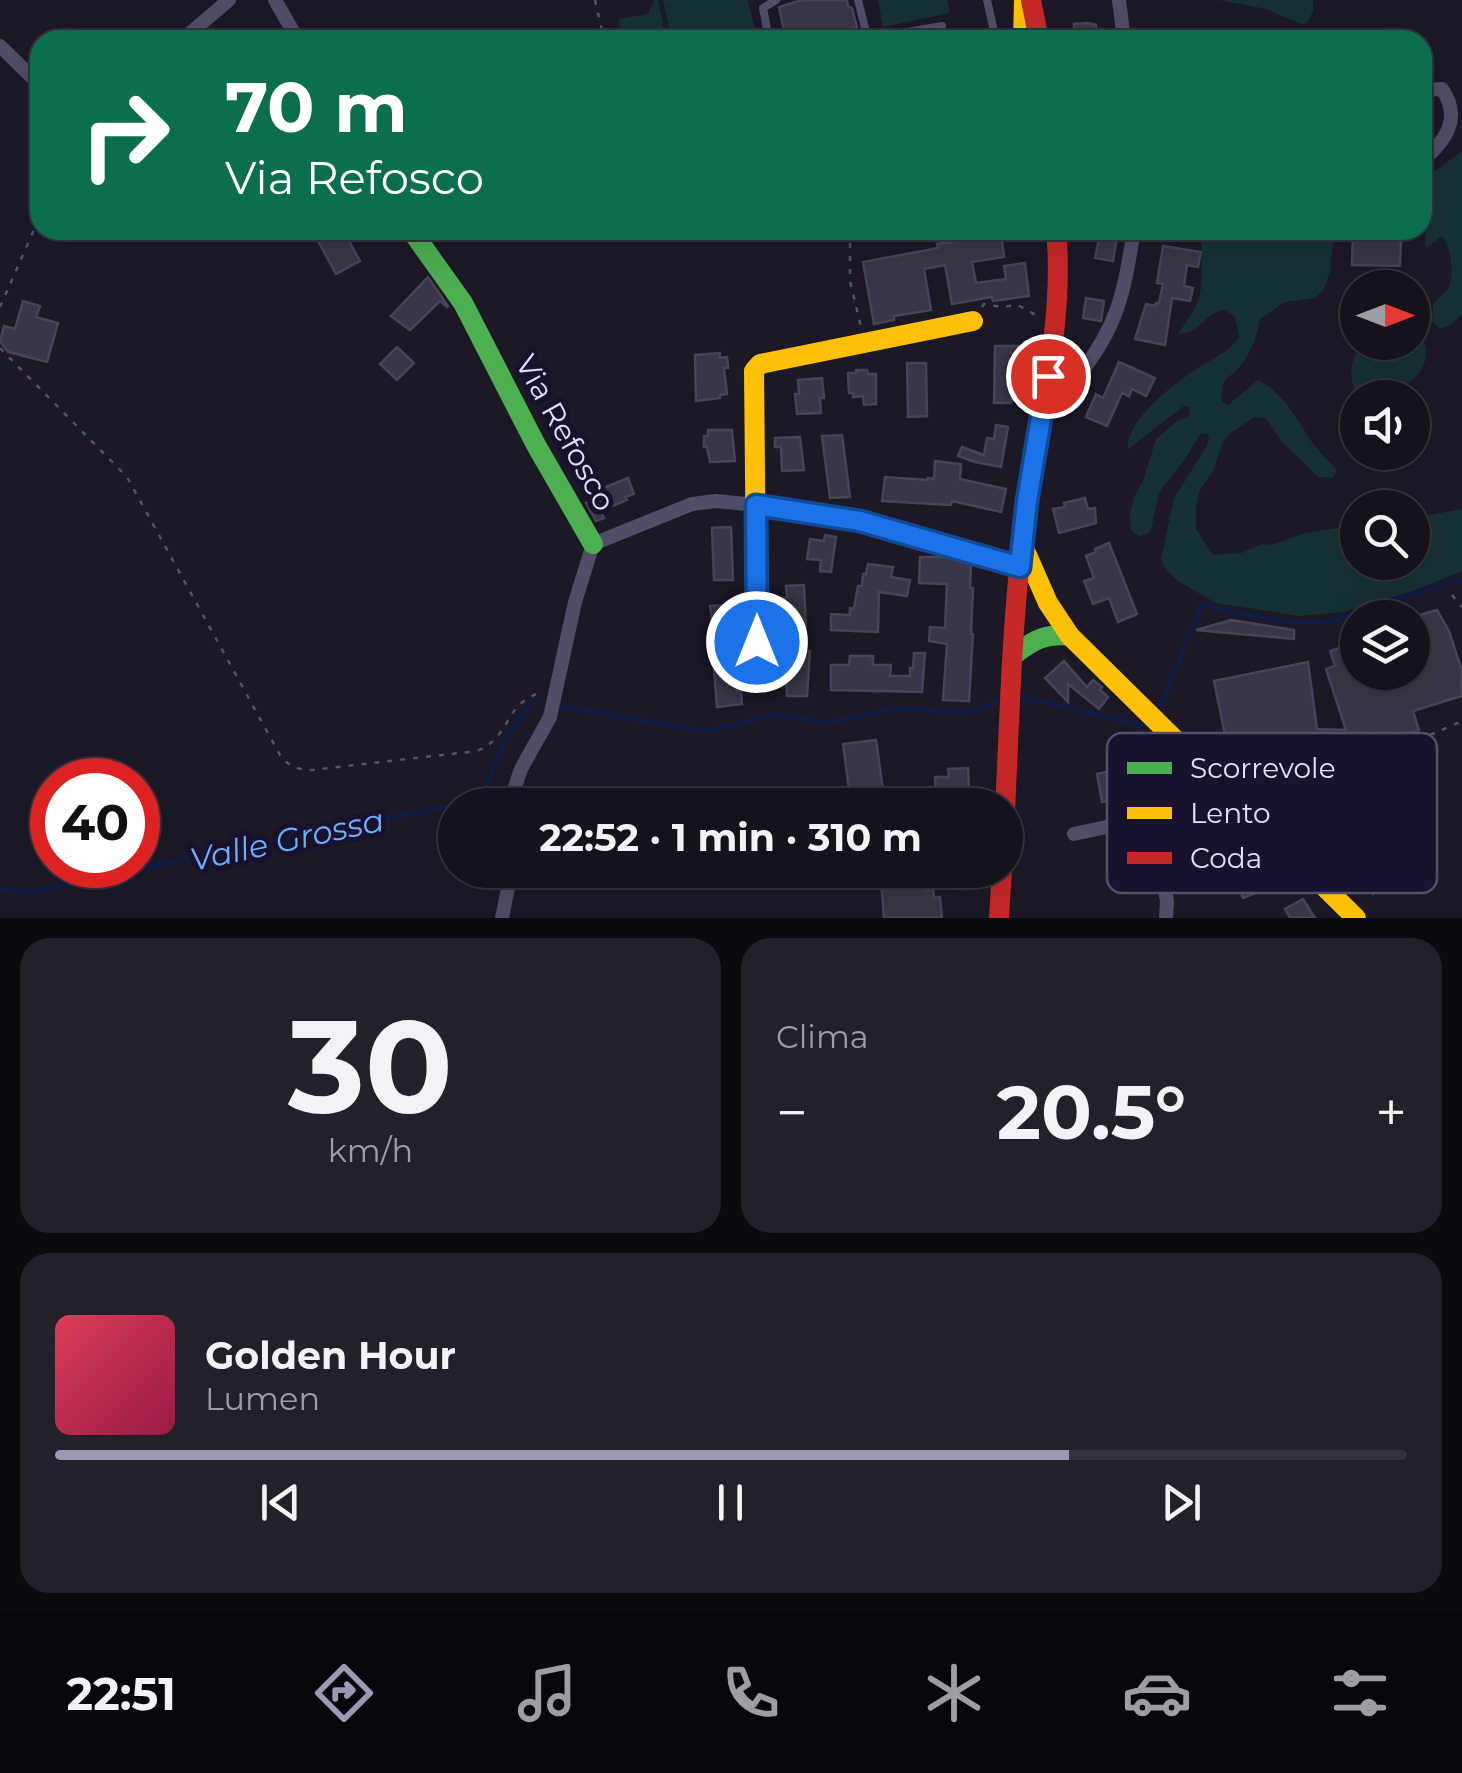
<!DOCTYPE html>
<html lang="it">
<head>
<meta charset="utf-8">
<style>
	:root { --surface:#15121c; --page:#222029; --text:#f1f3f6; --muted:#9d9ea3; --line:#34323b; --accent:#9d98b3 }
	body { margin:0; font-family:Montserrat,sans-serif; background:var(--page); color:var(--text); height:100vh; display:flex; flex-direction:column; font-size:38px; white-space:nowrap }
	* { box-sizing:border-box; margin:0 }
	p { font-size:32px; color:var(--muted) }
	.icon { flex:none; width:55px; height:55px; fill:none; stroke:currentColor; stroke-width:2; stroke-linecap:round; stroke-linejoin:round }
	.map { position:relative; height:918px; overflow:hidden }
	.details { display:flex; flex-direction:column; gap:20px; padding:20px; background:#0c0a0f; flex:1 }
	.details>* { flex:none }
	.guide { position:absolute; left:30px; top:30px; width:1402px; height:210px; border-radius:30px; box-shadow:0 10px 40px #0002,0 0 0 2px var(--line); background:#0b6e4f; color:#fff; overflow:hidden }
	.needle { width:65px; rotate:90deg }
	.buttons { position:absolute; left:1340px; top:270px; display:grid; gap:20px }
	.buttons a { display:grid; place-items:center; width:90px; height:90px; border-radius:50%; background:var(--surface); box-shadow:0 10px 40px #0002,0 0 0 2px var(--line); font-size:50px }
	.speed { position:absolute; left:30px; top:758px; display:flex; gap:20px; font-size:50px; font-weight:700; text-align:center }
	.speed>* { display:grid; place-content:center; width:130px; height:130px; border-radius:50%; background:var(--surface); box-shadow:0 10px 40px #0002,0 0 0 2px var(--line); line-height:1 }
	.speed .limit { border:15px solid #d22; background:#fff; color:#111 }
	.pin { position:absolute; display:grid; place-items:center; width:85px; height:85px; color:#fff; margin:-42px; border:5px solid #fff; border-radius:50%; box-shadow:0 2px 10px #0007 }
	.me { position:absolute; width:110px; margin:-55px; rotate:0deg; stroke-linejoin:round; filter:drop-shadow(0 0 8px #0008) }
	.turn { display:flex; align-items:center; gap:35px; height:210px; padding:0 30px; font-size:45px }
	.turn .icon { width:130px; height:130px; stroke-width:2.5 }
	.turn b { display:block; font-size:70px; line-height:85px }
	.big { font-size:75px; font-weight:700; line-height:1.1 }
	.details .widget { flex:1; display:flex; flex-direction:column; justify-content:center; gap:15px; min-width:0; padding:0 35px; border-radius:30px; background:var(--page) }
	.details .dial { align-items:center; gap:0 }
	.dial b { font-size:130px; line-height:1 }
	.song { display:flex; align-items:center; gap:30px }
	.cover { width:120px; height:120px; border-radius:15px; background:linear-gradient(135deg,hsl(350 70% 55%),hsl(340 70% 35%)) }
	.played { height:10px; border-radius:5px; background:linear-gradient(90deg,var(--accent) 75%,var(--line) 75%) }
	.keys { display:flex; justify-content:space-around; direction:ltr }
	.heat { display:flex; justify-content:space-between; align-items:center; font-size:55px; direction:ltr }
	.details .tiles { flex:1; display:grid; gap:20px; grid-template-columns:1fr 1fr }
	.widget:last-child { grid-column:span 2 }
	.trip { position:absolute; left:438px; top:788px; width:585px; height:100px; border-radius:50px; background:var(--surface); box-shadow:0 10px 40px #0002,0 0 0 2px var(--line); font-weight:700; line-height:100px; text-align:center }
	.menu { display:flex; height:160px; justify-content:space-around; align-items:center; background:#08070b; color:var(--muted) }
	.menu .icon { width:70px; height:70px }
	.menu .current { color:var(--accent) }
	.menu b { font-size:45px; color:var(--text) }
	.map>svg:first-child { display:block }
</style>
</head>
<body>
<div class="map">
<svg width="1462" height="918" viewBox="0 0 1462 918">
	<rect width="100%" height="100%" fill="#1c1826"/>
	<g fill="#163134">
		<polygon points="654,0 658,0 666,40 622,40 619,19 648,14"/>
		<polygon points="663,0 748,0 757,40 672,40"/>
		<polygon points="878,0 947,0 950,13 883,27"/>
		<polygon points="1219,0 1313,0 1313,11 1307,23 1301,24 1266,9"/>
		<path d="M1462,151V314L1451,325L1440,329L1432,321L1433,304L1449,288C1454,272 1452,249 1442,236L1428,247L1425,246L1428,210L1425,190L1426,178Z"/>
		<path d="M1203,230H1334L1330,273L1323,291L1315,298L1284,302L1260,319C1258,334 1251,354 1240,366C1227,382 1220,376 1222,401L1228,405L1258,380C1281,392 1293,412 1306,433C1314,447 1327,459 1337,470L1333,478L1318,477L1281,441L1266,418L1255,417L1230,433L1223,442L1213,471L1200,490L1196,507V529L1213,555L1241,553L1263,544L1272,545L1305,533L1357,525L1358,562H1412L1413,518L1462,509V571L1416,590L1344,612L1299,616L1216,603L1178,581L1166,570L1161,559L1174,498L1207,446L1209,438L1207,433L1200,434L1184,461L1162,488L1158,497L1151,530L1147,534L1140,536L1131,531L1130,513L1134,497L1143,481L1156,439L1176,422L1188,416L1190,414L1188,406H1184L1128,449C1126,419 1177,381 1201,366C1214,358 1231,350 1239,337L1235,316L1225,310C1205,312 1201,333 1178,334C1185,323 1196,310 1199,297C1205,276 1199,252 1203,230Z"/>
		<path d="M1413,332C1437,342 1425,375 1406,385C1390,393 1372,392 1355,390C1348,374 1351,354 1366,343L1412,342Z"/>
	</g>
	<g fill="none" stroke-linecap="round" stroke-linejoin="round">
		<g stroke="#0d1d48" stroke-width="4">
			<polyline points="1023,697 1148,727 1151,725"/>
			<polyline points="557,706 706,731 778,714 825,723 898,708 953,712 974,711 1000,701"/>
			<polyline points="1158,713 1202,604 1234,613 1289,622 1330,622 1386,602 1462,580"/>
			<polyline points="457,805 481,800 506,739 533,702 536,703"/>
			<polyline points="0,889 32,892 295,836 455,805"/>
		</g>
	</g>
	<g fill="#3b3647" stroke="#494358" stroke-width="2.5">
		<polygon points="802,0 847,0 848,6 852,8 857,27 810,40 786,40 779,7"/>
		<polygon points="1088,23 1096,25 1097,40 1074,40 1074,24"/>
		<polygon points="312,230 343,230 360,261 336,274"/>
		<polygon points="1353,230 1367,230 1367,240 1401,240 1400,266 1352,265"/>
		<polygon points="1001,233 1004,257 972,262 976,283 1006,279 1004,266 1025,263 1029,296 993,301 992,297 952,304 945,265 924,269 931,310 894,316 894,320 874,324 863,262 938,248 937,244"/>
		<polygon points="1100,234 1117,237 1113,261 1095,258"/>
		<polygon points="1163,246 1201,252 1198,267 1187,265 1184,286 1193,288 1190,301 1172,298 1165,345 1135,339 1146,304 1155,306 1156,303 1159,303 1163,284 1157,283"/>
		<polygon points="428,277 448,306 447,307 440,301 410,330 391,316"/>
		<polygon points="1086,298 1104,301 1101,321 1083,318"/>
		<polygon points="23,301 40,306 36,317 58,323 47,362 8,352 0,341 4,326 15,329"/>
		<polygon points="995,346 1021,346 1018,384 1012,384 1011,403 994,403"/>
		<polygon points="397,347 414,363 397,380 380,364"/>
		<polygon points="720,353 720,358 727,357 728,368 724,368 727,394 720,395 720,398 696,401 695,355"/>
		<polygon points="1119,362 1155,378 1146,396 1132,389 1129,396 1122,393 1107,426 1086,417 1096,394 1103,398"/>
		<polygon points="907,363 926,363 927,416 908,417"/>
		<polygon points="856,370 867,370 868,374 876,374 876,404 864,405 863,396 853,397 853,393 849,393 848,373 856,373"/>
		<polygon points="822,378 824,398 820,398 821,413 797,414 795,394 799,394 798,380"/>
		<polygon points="996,425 1008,427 1001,467 975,462 958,456 962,447 984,455 987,438 994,439"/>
		<polygon points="708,430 732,430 735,461 710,462 707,447 704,447 704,436 708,436"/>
		<polygon points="842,435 850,497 830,498 822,436"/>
		<polygon points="800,437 804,470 782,471 781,447 775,447 775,438"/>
		<polygon points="935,461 961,464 960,479 1006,489 1001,512 952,501 951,505 882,501 885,477 928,480 928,478 934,479"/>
		<polygon points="628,478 634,494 625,497 627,500 601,511 604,518 596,521 586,503 594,500 591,493"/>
		<polygon points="1085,498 1088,509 1095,508 1096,523 1059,533 1053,509 1065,507 1064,503"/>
		<polygon points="731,527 733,580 714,580 712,528"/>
		<polygon points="825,535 836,537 831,572 820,571 821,560 807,559 810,539 824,541"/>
		<polygon points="1109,543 1137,614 1118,622 1109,598 1093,604 1084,581 1094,578 1086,556 1096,552 1095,549"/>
		<polygon points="920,557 948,557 971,564 970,588 973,588 971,634 973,634 969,701 943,700 947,644 929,641 930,627 945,628 947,584 919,583"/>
		<polygon points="868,564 893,567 891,577 910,580 907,596 879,592 878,632 831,630 831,614 850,615 850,608 854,608 858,586 862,586 863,574 866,574"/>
		<polygon points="804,585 806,627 788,627 784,598 787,598 786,586"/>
		<polygon points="731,605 735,640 715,641 710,606"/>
		<polygon points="1437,610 1449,631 1462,671 1462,696 1413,711 1419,730 1368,755 1303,779 1308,793 1305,795 1263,807 1256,797 1250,767 1257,765 1254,759 1264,755 1259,733 1226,740 1214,681 1308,662 1317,729 1346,730 1326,669 1335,666 1330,651 1358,642 1358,672 1412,672 1412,617"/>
		<polygon points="1231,620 1294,630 1294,639 1196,630"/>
		<polygon points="810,651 807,696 787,696 786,675 788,675 788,664 790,664 790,652"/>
		<polygon points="914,653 925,653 922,692 831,690 831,665 849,665 850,656 873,656 873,665 891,665 890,676 910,676 910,668 913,669"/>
		<polygon points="1064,661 1087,687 1093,680 1102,687 1100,690 1108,697 1099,709 1068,684 1068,702 1045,678"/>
		<polygon points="730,668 731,675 736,674 737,691 741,691 742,704 717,707 714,669"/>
		<polygon points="876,740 885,804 851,805 843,744"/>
		<polygon points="968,768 969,789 966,789 967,804 929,805 928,796 936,795 935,777 949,777 948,769"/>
		<polygon points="1125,768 1130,797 1102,802 1097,774"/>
		<polygon points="1382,789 1399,813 1390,824 1401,841 1413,834 1435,870 1421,879 1416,871 1400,880 1394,871 1373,894 1352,873 1336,844 1330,849 1315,830 1338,812 1351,826 1342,854 1359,848 1365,869 1382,851 1374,837 1384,831 1374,810 1372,811 1365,800"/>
		<polygon points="1270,863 1277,881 1260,887 1261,891 1243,898 1238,886 1220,893 1215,880 1230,875 1231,878"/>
		<polygon points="925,877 926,890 933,889 934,898 940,897 942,918 884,918 881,881"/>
		<polygon points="1303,899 1315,918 1290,918 1285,909"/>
	</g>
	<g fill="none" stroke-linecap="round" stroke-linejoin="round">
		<g stroke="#4b5767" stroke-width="2.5" stroke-dasharray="5 8" stroke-linecap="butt">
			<polyline points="595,0 604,40"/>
			<polyline points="850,230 850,281 861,327"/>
			<polyline points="0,307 40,216"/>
			<polyline points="982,307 984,304 1001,307 1018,305 1039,317"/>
			<path d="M0,348L127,477L280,755C289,767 296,769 312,770L477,751C507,738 504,716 524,701C527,698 537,694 539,692"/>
			<polyline points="1452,595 1462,607"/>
			<polyline points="1430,735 1462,721"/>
		</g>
		<g stroke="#504d66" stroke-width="8">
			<polyline points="858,0 868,40"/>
			<polyline points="987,0 996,40"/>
			<polyline points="868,39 942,26"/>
			<polyline points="769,40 763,8 776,0"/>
			<polyline points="833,40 866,33"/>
		</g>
		<g stroke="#504d66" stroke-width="14">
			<polyline points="275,0 298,40"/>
			<polyline points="1119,0 1124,40"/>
			<polyline points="182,40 229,0"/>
			<polyline points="0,46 40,85"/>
			<path d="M1422,90L1442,89C1462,118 1446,141 1422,161"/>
			<path d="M1043,404C1060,400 1068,387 1079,375C1119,325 1124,291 1134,230"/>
			<polyline points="509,805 521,769 550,717 575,602 593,544 692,504 716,501 756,505 860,521 1020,567"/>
			<polyline points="1256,820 1309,805 1382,759 1420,740"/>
			<polyline points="1074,834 1147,818 1158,820"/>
			<polyline points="502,918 508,888 507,870"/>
			<polyline points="1166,918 1167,901 1155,834 1158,820 1209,773"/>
		</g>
		<g stroke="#4caf50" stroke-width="20">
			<polyline points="411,230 463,303 536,445 593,544"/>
			<path d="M1014,655C1033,640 1046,633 1070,636"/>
		</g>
		<g stroke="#ffc107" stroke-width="20">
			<polyline points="1023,40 1024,2"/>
			<polyline points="1023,546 1048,603 1070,636 1356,918"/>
			<polyline points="757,681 754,371 760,364 973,321"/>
		</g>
		<g stroke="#c62828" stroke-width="20">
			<polyline points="1031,0 1039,40"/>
			<path d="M1005,811C1010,709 1012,606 1027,504C1039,412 1065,324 1056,230"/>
			<polyline points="999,918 1002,870"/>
		</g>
	</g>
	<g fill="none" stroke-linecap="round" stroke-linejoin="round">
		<defs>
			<polyline id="route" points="757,642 756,505 860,521 1020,567 1027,501 1048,376"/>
		</defs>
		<use href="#route" stroke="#114b97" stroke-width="25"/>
		<use href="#route" stroke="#1a73e8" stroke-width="18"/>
	</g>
	<g text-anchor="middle" stroke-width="10" stroke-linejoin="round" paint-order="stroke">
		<g font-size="30" fill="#e3ddff" stroke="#18122c">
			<text transform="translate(565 433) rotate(61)" y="10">Via Refosco</text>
		</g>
		<g font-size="32" font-style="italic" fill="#6cb0fd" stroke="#18122c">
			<text transform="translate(287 840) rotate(-12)" y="11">Valle Grossa</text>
		</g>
	</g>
	<rect x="1107" y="733" width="330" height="160" rx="15" fill="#18122c" stroke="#554f6b" stroke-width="2.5"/>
	<rect x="1127" y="762" width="45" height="12" fill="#4caf50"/>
	<rect x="1127" y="807" width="45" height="12" fill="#ffc107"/>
	<rect x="1127" y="852" width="45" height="12" fill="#c62828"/>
	<g font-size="28" fill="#e3ddff">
		<text x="1190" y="778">Scorrevole</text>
		<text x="1190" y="823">Lento</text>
		<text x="1190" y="868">Coda</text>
	</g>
</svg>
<div class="buttons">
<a><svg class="needle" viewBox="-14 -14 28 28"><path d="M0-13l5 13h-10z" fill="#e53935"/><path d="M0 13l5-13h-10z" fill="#9d9ea3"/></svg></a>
<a><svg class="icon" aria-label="sound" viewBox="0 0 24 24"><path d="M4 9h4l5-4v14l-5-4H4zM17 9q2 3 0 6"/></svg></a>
<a><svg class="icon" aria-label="search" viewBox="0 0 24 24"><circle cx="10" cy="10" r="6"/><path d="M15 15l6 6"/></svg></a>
<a><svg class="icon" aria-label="layers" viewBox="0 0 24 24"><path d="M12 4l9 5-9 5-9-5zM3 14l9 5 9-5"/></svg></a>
</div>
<div class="speed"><div class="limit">40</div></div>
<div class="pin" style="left:1048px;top:376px;background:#d93025"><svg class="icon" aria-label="arrive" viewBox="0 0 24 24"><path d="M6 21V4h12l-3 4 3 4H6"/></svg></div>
<svg class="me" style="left:757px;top:642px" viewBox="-20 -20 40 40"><circle r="17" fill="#1a73e8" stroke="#fff" stroke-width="3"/><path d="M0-11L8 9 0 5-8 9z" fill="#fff"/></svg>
<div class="trip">22:52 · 1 min · 310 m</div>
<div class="guide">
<div class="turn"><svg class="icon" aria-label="right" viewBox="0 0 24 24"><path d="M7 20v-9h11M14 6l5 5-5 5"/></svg><div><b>70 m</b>Via Refosco</div></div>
</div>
</div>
<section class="details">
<div class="tiles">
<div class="widget dial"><b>30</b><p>km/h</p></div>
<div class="widget"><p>Clima</p>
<div class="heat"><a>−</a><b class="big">20.5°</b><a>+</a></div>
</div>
<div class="widget">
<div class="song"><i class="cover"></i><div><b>Golden Hour</b><p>Lumen</p></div></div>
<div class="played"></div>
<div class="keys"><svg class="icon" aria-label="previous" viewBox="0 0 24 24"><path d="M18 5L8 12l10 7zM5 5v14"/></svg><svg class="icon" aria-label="pause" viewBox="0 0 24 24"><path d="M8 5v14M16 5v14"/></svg><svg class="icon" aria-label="next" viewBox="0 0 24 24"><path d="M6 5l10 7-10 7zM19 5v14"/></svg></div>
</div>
</div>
</section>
<nav class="menu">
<b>22:51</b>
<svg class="icon current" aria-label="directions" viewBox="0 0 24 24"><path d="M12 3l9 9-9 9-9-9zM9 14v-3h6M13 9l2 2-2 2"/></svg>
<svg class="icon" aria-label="music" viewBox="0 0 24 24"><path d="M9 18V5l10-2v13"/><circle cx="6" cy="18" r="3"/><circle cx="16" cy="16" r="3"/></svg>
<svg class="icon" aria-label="phone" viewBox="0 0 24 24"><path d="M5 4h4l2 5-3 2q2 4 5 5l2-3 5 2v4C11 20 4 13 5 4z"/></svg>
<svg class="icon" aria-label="climate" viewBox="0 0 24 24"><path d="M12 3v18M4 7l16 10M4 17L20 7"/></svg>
<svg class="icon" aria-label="car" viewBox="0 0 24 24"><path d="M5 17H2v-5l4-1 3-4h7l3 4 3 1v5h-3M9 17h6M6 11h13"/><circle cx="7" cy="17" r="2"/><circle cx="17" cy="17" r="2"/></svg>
<svg class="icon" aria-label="filters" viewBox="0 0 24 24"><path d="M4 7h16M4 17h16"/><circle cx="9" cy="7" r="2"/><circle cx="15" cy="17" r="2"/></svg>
</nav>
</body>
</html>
